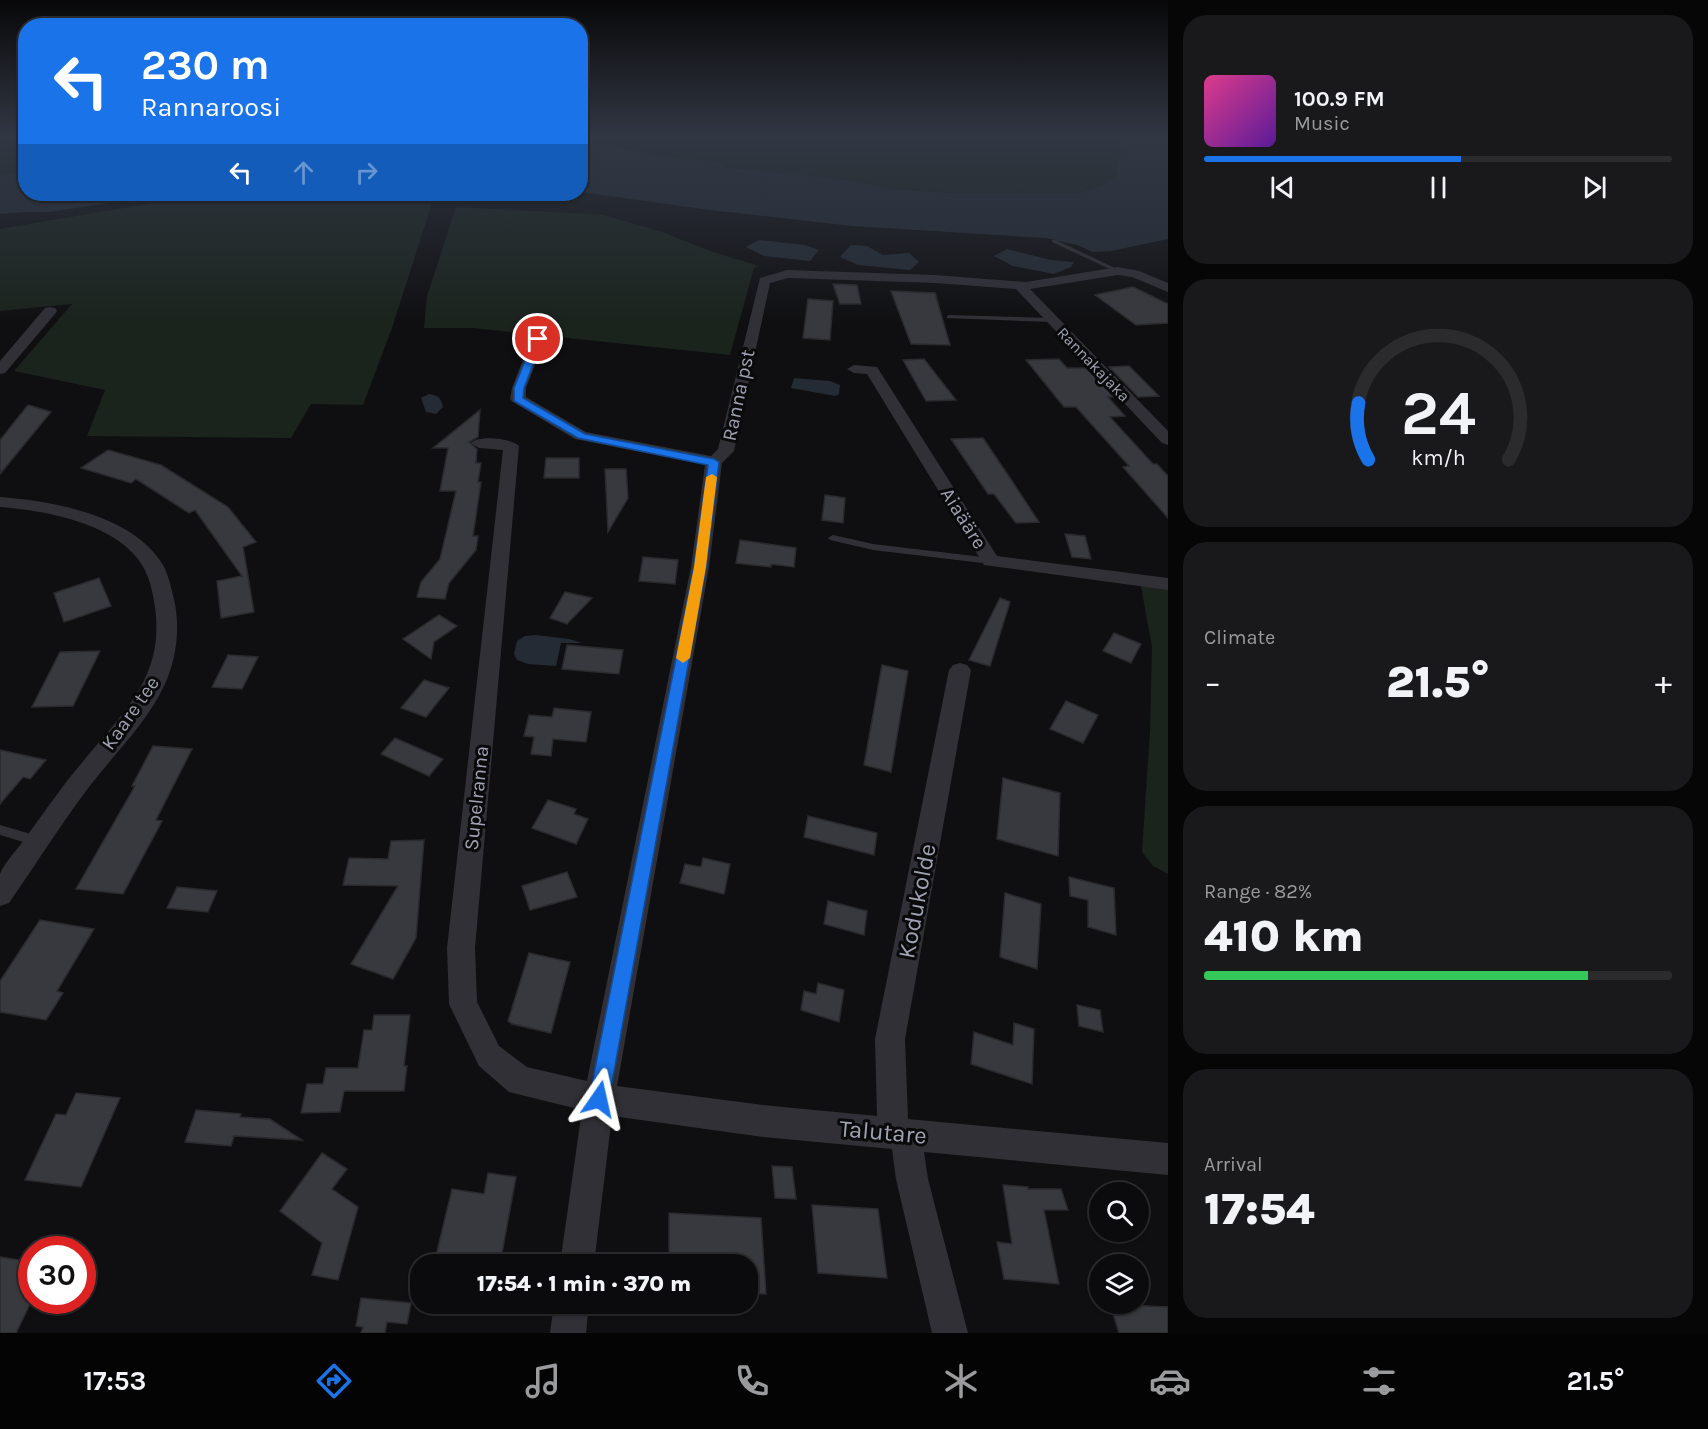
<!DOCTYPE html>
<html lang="en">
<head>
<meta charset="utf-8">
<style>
	:root { --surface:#0b0b0d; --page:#19191b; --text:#f1f3f6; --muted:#9a9b9d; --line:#2b2b2e; --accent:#1a73e8 }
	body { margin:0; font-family:Karla,sans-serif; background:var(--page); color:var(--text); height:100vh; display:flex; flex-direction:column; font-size:22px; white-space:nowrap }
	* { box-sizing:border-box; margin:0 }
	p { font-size:20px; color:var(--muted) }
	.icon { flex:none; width:33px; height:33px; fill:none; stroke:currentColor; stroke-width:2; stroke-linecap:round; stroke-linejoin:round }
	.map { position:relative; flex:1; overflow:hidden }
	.sheet { display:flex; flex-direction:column; gap:15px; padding:15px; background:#060607; width:540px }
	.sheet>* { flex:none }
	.top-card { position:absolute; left:18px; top:18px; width:570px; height:183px; border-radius:24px; box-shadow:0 2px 4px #0004,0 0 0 2px var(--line); background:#1a73e8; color:#fff; overflow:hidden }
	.buttons { position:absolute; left:1089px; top:1182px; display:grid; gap:12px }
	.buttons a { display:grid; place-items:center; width:60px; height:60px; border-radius:50%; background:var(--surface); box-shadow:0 2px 4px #0004,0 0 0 2px var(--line); font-size:30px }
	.speed { position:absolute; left:18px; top:1236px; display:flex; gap:12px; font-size:30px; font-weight:700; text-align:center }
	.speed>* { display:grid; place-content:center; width:78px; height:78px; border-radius:50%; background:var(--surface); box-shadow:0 2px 4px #0004,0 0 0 2px var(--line); line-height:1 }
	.speed .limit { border:9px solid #d22; background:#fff; color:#111 }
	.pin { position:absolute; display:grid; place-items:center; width:51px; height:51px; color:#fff; margin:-26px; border:3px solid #fff; border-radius:50%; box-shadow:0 2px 6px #0007 }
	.me { position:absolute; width:66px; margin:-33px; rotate:11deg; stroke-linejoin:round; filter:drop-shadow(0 0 4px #0008) }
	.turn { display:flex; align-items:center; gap:21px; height:126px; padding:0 24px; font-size:27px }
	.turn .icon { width:78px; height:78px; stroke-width:2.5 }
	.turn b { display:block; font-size:42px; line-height:51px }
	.lanes { display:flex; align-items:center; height:57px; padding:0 24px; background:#0003; justify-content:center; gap:30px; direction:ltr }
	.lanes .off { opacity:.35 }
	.big { font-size:45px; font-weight:800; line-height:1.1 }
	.sheet .widget { flex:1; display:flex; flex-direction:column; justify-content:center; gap:9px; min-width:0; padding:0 21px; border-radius:24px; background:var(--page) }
	.sheet .dial { align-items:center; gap:0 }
	.dial svg { height:156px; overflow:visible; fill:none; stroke:var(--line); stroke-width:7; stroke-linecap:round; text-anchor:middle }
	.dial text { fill:var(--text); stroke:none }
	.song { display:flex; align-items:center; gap:18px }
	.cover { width:72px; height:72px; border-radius:9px; background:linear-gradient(135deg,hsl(330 70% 55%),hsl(270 70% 35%)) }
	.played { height:6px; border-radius:3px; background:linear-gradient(90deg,var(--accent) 55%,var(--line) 55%) }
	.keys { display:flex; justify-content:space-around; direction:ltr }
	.heat { display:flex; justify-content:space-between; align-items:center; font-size:33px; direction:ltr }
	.charge { height:9px; border-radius:4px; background:linear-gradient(90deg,#34c759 82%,var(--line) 0) }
	.trip { position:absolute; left:410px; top:1254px; width:348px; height:60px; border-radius:24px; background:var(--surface); box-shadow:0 2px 4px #0004,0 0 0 2px var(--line); font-weight:800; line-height:60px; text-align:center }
	.tab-bar { display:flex; height:96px; justify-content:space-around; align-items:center; background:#040405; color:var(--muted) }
	.tab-bar .icon { width:42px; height:42px }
	.tab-bar .active { color:var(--accent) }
	.tab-bar b { font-size:27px; color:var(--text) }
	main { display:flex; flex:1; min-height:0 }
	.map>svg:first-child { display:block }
</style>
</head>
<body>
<main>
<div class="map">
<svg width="1168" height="1333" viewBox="0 0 1168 1333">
	<rect width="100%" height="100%" fill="#0f0f11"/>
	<g fill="#1b231d">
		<polygon points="0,136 25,136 25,171 0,175"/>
		<polygon points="580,136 1117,136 1121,153 1116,168 1119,175 1102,186 1078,193 954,193 889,189 844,179 725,167 719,161 666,157 581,141"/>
		<polygon points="206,194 435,194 392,328 363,405 311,404 291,438 87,436 105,390 14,371 72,304 0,311 0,229"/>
		<polygon points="456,207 604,215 662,232 713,252 760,266 754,268 730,355 473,328 424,328 427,296"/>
		<polygon points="1140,581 1168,584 1168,874 1153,866 1142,852 1150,730 1152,647"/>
	</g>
	<g fill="#252b34">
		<polygon points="1117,136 1168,136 1168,239 1111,251 1093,252 1077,245 1046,238 852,226 710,210 581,192 580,141 585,141 666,157 719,161 725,167 844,179 889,189 954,193 1078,193 1102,186 1118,175 1116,168 1121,153"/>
		<polygon points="25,171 26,194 170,194 49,212 24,212 0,214 0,175"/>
		<polygon points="759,240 805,245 819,250 810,261 764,256 746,247"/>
		<polygon points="851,245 867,246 883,255 909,253 919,262 910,270 858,265 840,257"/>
		<polygon points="1007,249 1051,260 1074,262 1071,267 1054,274 1013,266 994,256"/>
		<polygon points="794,378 830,381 840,385 839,394 835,396 791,388"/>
		<path d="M429,394C438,395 441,398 443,407L436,414L426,412L421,398Z"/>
		<polygon points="536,635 569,639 582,643 561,643 556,666 528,664 517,660 514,654 517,641 525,636"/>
	</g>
	<g fill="#38393e" stroke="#2a292d" stroke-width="1.5">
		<polygon points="833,284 857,285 861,304 840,304"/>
		<polygon points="1133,287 1168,304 1168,323 1136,325 1095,295"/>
		<polygon points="891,291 935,293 950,345 911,344"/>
		<polygon points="808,299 833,301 830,340 803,338"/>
		<polygon points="924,359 956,400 926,401 903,360"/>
		<polygon points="1059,359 1067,368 1087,368 1115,397 1108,397 1125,416 1110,417 1153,464 1157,464 1168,476 1168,518 1123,467 1129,466 1076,407 1064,407 1026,360"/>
		<polygon points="1129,366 1159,396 1138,397 1109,367"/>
		<polygon points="28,405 51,412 0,474 0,440"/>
		<polygon points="480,410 478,437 469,442 477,449 476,463 481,463 478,482 481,482 473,536 478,536 476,550 449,583 445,599 417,597 421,582 440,559 456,491 440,491 448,448 433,448"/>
		<polygon points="983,438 1008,475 1039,522 1016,523 994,494 988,494 951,439"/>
		<polygon points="108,450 161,465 228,507 256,542 243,547 254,612 221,618 217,581 242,576 195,510 189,513 136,479 131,483 81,468"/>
		<polygon points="546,458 579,458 579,478 544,478"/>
		<polygon points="605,469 626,469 628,498 608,532"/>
		<polygon points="825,495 845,498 843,523 822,520"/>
		<polygon points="1065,534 1085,536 1091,559 1072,557"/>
		<polygon points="740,540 796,548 794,567 771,564 771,567 736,563"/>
		<polygon points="643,557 678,560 675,584 639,581"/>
		<polygon points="99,578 111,606 64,622 54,593"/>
		<polygon points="565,592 592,598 567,624 550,618"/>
		<polygon points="1000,598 1010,602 990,666 969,660"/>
		<polygon points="439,615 457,626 434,642 431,659 403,639"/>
		<polygon points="1114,633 1141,644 1131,663 1103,651"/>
		<polygon points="567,645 623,650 619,674 562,669"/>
		<polygon points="100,651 73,706 32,707 60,652"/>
		<polygon points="228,655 258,657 242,689 212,687"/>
		<polygon points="882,665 908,671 891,772 864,765"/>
		<polygon points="424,680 449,688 426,717 401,708"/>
		<polygon points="1066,701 1098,715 1083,743 1050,729"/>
		<polygon points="554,708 591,712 586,742 553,739 551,756 531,754 534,737 524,736 529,715 552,717"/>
		<polygon points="395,738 443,759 429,776 381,754"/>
		<polygon points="153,746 192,749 156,820 162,821 123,894 76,889 135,786 132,786"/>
		<polygon points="0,750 46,760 30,779 23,777 0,804"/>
		<polygon points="1003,778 1060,793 1058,856 997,839"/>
		<polygon points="548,800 576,809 574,814 588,819 576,844 532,828"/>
		<polygon points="808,816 877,833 874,855 804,837"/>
		<polygon points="424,840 416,938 393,979 351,964 398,886 343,885 349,858 388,859 391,841"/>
		<polygon points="703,858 730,864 724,894 680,883 685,864 701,867"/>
		<polygon points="567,872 577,897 530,910 522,886"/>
		<polygon points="1069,877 1114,888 1116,935 1088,927 1088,900 1070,896"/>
		<polygon points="177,887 217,891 208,912 167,908"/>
		<polygon points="1005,893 1041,904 1037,969 1000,957"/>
		<polygon points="828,901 867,911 864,935 824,924"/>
		<polygon points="40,920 94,929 57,991 63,993 46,1020 0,1012 0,981"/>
		<polygon points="529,953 570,962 551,1033 512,1024 508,1021"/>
		<polygon points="818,983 844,990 839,1022 801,1010 804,991 816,994"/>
		<polygon points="1077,1005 1100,1010 1103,1032 1079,1026"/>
		<polygon points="374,1015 410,1015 404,1066 407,1066 404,1091 344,1091 340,1112 301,1113 307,1084 323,1084 326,1068 358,1068 364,1030 372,1030"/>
		<polygon points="1014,1023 1034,1029 1032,1084 971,1064 974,1032 1013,1045"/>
		<polygon points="76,1093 120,1098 81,1187 25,1180 56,1114 66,1115"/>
		<polygon points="196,1110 241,1114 240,1117 270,1119 302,1140 234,1136 231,1146 185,1142"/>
		<polygon points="322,1153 347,1169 332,1189 358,1207 338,1280 312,1275 322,1243 280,1211"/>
		<polygon points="772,1166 792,1167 796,1199 775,1198"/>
		<polygon points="488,1173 516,1177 500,1264 434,1264 452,1189 484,1194"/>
		<polygon points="1003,1185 1028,1187 1028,1189 1061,1189 1068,1210 1044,1210 1059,1284 1004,1279 997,1242 1012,1244"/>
		<polygon points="812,1205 878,1209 887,1278 818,1273"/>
		<polygon points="669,1213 761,1218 766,1294 747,1293 747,1264 669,1263"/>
		<polygon points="0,1257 32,1262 32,1300 16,1333 0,1333"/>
		<polygon points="361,1298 411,1303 407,1324 387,1322 385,1333 361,1333 363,1327 356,1326"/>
		<polygon points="1110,1304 1168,1307 1168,1333 1119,1333"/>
	</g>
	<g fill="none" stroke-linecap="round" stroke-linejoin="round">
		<g fill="#303036" fill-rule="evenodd">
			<polygon points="1052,240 1056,240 1121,271 1116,272 1052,242"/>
			<polygon points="949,315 1051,318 1054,320 1051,322 947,318 947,316"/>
			<polygon points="833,535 873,544 991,558 996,561 991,564 873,550 830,540 828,538"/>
			<polygon points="0,825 41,837 43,841 41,845 37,846 0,835"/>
		</g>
		<g fill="#303036" fill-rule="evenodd">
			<path d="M1118,267L1139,271L1168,283V292L1132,277L1118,275L1030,289L1168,431V445L1162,443L1016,289L935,283L788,278L770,283L734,451L722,463L709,567L617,1086L763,1105L877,1116L875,1039L949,670L953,665L960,663L967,665L971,670L905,1039L908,1119L1168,1143V1175L924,1152L928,1179L968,1333H932L896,1179L892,1149L763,1137L612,1116L594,1264H560L582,1110L509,1092L479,1066L449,1004L447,948L503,450L479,448L471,443C479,435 511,438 519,446L475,948L477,1002L499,1046L527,1067L587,1081L691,567L705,465L575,439L513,402L510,399L512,388L531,339L538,335L545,339L526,388V397L586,432L711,456L718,449L760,278L787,270L935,275L1026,282Z"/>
			<polygon points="50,307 55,308 57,311 55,314 5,373 0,374 0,361 45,308"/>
			<polygon points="854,365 877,367 997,556 1168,578 1168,590 984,565 867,374 854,373 847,369"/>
			<path d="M0,497C53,501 133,515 163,565C169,576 172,591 175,604C180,631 176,659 165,684C147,723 115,753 89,787C61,824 36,864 9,903L0,906C0,897 0,883 0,874C4,863 22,844 29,833C46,810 62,786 81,764C131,703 173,669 150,583C135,526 50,511 0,507Z"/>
			<polygon points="554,1304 589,1304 586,1333 550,1333"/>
		</g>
	</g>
	<linearGradient id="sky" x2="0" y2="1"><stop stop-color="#080809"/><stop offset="0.42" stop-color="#313743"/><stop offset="1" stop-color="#313743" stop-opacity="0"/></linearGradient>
	<rect width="1168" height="323" fill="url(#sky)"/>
	<polygon fill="#1a73e8" stroke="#114b97" stroke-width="1.5" points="538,336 543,339 524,388 523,398 585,434 714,459 719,462 706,567 609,1099 606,1106 599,1109 592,1106 589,1099 694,567 708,465 578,438 514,401 514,388 534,339"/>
	<polygon fill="#f59e0b" points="712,474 717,477 706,567 690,658 683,663 676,658 694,567 706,477"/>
	<g text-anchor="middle" stroke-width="6" stroke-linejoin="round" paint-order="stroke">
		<g font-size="16" fill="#9fa2b2" stroke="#0a0a0b">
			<text transform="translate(1094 364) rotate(46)" y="6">Rannakajaka</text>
		</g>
		<g font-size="20" fill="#9fa2b2" stroke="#0a0a0b">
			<text transform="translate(738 395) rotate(-78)" y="7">Ranna pst</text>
			<text transform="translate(964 518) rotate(58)" y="7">Aiaääre</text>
			<text transform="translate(130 713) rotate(-55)" y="7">Kaare tee</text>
			<text transform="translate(476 798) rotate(-84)" y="7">Supelranna</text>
		</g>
		<g font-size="24" fill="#9fa2b2" stroke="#0a0a0b">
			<text transform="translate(917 901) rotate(-79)" y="8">Kodukolde</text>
			<text transform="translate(883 1132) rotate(5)" y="8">Talutare</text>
		</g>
	</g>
</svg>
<div class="buttons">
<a><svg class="icon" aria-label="search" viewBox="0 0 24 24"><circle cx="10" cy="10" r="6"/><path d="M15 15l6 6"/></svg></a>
<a><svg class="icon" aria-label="layers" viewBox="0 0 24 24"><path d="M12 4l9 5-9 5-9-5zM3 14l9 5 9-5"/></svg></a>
</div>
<div class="speed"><div class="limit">30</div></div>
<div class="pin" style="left:538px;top:339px;background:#d93025"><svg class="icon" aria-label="arrive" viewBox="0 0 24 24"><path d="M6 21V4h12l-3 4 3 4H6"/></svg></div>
<svg class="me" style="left:599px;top:1099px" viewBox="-20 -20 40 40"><path d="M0-17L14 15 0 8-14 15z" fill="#1a73e8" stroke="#fff" stroke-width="4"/></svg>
<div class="trip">17:54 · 1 min · 370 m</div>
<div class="top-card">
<div class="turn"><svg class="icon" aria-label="left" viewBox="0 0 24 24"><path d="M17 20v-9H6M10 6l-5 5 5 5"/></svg><div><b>230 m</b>Rannaroosi</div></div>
<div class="lanes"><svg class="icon" aria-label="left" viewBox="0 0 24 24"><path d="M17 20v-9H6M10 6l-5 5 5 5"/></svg><svg class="icon off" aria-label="ahead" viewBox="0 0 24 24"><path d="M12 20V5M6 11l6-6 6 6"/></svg><svg class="icon off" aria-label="right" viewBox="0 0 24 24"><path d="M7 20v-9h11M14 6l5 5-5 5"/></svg></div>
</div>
</div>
<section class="sheet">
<div class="widget">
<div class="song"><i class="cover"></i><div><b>100.9 FM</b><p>Music</p></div></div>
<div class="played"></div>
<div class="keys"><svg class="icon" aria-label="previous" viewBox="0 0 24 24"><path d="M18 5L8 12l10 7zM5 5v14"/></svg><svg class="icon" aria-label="pause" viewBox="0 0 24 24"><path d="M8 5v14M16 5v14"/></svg><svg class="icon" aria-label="next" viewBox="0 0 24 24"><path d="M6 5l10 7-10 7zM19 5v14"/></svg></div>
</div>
<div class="widget dial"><svg viewBox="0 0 100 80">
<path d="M14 69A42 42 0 1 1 86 69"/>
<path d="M14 69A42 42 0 0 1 9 40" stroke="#1a73e8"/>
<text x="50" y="56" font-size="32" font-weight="700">24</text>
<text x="50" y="72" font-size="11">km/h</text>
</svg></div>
<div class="widget"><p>Climate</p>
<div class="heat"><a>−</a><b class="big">21.5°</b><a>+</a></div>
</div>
<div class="widget"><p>Range · 82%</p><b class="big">410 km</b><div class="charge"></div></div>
<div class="widget"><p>Arrival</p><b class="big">17:54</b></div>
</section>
</main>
<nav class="tab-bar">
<b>17:53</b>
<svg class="icon active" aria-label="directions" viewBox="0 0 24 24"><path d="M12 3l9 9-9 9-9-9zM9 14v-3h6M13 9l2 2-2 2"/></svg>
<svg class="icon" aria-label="music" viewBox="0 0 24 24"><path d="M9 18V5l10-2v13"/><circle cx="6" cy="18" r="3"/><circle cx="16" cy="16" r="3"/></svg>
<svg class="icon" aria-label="phone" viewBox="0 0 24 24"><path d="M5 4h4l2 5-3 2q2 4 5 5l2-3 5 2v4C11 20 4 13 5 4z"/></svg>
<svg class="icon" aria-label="climate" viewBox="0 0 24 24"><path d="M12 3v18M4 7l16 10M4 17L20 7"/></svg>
<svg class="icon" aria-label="car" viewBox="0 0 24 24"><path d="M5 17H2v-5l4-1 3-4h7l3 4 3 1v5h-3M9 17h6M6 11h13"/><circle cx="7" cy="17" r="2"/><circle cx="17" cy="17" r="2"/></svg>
<svg class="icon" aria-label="filters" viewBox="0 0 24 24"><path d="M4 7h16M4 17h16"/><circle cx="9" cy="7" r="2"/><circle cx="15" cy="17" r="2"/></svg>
<b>21.5°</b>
</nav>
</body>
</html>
